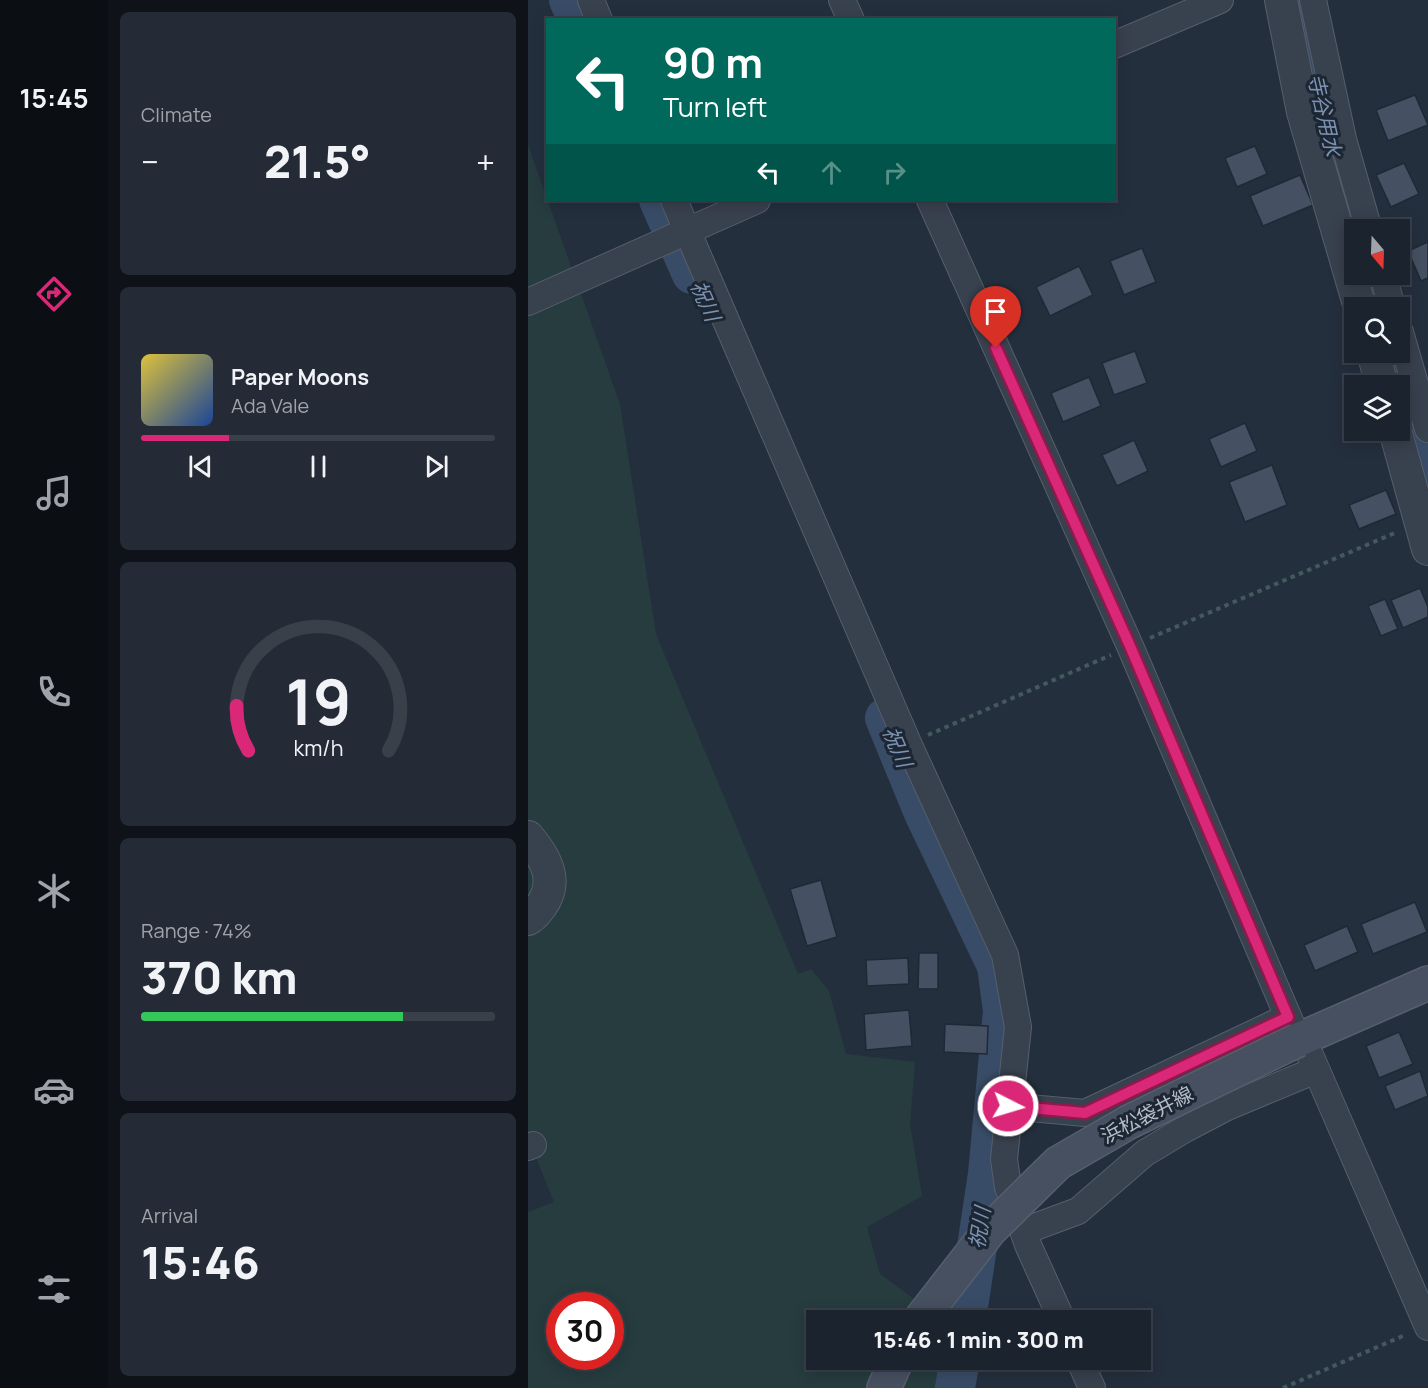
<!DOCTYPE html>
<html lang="en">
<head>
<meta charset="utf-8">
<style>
	:root { --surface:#1b232e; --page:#242b36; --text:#f1f3f6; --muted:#a0a4aa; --line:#39404a; --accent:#db2777 }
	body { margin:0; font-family:Manrope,"Noto Sans JP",sans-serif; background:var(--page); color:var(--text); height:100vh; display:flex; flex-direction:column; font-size:22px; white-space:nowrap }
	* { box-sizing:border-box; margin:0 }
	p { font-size:20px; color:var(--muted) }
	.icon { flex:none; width:33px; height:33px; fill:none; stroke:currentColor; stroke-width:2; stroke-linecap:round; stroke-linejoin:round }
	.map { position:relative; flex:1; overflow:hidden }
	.side { display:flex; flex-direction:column; gap:12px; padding:12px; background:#0f1319; width:420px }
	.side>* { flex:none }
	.hud { position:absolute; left:18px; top:18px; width:570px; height:183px; border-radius:0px; box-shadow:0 3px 15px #0003,0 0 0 2px var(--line); background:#00695c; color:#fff; overflow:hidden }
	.needle { width:39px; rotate:161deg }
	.tools { position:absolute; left:816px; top:219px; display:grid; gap:12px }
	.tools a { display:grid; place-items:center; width:66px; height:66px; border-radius:0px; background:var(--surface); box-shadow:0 3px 15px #0003,0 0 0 2px var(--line); font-size:30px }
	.speed { position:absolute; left:18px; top:1292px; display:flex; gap:12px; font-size:30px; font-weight:700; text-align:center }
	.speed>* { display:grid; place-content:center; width:78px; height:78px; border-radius:50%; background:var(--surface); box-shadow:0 3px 15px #0003,0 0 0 2px var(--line); line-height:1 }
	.speed .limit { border:9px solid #d22; background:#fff; color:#111 }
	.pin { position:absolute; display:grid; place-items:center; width:51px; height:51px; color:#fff; margin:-62px -26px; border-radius:50% 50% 50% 0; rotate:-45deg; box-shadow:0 0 6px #0007 }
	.pin .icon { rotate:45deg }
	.me { position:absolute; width:66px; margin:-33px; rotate:95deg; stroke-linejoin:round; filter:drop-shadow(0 0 4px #0008) }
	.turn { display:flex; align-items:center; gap:21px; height:126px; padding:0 18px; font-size:27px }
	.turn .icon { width:78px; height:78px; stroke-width:2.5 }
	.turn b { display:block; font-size:42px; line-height:51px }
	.lanes { display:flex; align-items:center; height:57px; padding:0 18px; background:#0003; justify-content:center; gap:30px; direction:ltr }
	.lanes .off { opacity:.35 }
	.big { font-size:45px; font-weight:800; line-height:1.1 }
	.side .widget { flex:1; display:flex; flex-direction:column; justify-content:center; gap:9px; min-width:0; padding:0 21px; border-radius:9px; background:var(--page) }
	.side .dial { align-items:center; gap:0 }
	.dial svg { height:156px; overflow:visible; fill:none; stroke:var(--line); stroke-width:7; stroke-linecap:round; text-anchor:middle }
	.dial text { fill:var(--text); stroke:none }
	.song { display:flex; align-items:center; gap:18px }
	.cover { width:72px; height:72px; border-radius:9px; background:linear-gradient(135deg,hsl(50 70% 55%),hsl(220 70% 35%)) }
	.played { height:6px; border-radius:3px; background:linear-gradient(90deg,var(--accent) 25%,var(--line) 25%) }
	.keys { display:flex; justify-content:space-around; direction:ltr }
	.heat { display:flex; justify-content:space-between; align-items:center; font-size:33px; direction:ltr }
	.charge { height:9px; border-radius:4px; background:linear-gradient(90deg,#34c759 74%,var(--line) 0) }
	.trip { position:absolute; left:278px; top:1310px; width:345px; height:60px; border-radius:0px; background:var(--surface); box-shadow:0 3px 15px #0003,0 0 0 2px var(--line); font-weight:800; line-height:60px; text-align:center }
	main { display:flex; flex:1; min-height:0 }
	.menu { display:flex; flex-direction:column; width:108px; justify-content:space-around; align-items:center; background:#0b0e12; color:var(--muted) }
	.menu .icon { width:42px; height:42px }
	.menu .on { color:var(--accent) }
	.menu b { font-size:27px; color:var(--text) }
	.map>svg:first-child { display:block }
</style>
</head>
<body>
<main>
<nav class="menu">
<b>15:45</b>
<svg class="icon on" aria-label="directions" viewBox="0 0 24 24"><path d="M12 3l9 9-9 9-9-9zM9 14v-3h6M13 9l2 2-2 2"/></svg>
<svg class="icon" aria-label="music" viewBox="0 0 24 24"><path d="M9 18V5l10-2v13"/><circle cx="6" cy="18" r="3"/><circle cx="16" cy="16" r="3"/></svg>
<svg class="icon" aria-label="phone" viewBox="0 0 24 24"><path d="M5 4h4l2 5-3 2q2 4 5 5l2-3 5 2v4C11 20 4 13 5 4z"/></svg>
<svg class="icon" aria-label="climate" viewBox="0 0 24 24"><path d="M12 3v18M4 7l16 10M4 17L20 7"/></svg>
<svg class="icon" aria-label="car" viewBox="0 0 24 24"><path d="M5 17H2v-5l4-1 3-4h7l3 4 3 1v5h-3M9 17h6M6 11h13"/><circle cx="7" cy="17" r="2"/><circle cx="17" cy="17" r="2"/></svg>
<svg class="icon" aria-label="filters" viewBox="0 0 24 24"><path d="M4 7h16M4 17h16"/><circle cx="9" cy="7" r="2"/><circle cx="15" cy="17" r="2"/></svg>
</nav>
<section class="side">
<div class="widget"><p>Climate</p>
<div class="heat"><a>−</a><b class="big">21.5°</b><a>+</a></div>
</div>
<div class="widget">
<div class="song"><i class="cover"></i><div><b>Paper Moons</b><p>Ada Vale</p></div></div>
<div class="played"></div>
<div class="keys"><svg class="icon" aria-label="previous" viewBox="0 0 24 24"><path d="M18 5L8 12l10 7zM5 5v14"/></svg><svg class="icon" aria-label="pause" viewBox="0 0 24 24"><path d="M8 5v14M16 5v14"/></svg><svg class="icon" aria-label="next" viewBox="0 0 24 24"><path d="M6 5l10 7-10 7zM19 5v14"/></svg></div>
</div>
<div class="widget dial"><svg viewBox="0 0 100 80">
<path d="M14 69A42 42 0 1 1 86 69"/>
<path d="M14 69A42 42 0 0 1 8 46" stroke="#db2777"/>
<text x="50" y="56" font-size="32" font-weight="700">19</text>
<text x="50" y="72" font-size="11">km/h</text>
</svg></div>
<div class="widget"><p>Range · 74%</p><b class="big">370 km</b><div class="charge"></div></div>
<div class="widget"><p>Arrival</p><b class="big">15:46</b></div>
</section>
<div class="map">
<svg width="900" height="1388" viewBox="0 0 900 1388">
	<rect width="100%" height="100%" fill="#242f3e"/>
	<path fill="#263c3f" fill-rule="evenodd" d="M0,145L92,404L128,634L270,974L283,969L301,991L318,1054L387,1062L382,1124L394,1196L339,1227L352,1274L415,1320H288V1359H432L427,1388H0V1212L26,1202L0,1138ZM32,1305H82V1356H32Z"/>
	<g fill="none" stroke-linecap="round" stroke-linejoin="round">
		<g stroke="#394c67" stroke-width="40">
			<polyline points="41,0 50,20"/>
			<polyline points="770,0 803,148 827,230"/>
			<polyline points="131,200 164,274"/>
			<polyline points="840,274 849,308"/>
			<polyline points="862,352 900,484"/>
			<polyline points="357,718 396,813 469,966 475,1011 460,1174 438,1320"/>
			<polyline points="427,1388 432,1359"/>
		</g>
	</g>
	<g fill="#455162" stroke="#1f2835" stroke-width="1.5">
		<polygon points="887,95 900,125 860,141 848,110"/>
		<polygon points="727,146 739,174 709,187 697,158"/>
		<polygon points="876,163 891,194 863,207 848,175"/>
		<polygon points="772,175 785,205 735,226 722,196"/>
		<polygon points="900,242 900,278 893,281 880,251"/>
		<polygon points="614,248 628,282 596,295 582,261"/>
		<polygon points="551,266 565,295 522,316 508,287"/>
		<polygon points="607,351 619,383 586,395 574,363"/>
		<polygon points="561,377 573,406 535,422 523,393"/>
		<polygon points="717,423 729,451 693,467 681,439"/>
		<polygon points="606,440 620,471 589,486 574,455"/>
		<polygon points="744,465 759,505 717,522 701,482"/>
		<polygon points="858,490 868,514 831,529 821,505"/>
		<polygon points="892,588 900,607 900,617 875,628 863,600"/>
		<polygon points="857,599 870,629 853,636 840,606"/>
		<polygon points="293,880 309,937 279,946 262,889"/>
		<polygon points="887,902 899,932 845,954 833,924"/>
		<polygon points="819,926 830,952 787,971 776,945"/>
		<polygon points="391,953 410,953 410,989 390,989"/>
		<polygon points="380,958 381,984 339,986 338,960"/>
		<polygon points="381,1010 384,1046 338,1050 336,1014"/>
		<polygon points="417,1024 460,1026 459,1054 416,1052"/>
		<polygon points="871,1032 885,1064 851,1078 838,1046"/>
		<polygon points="892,1071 900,1096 867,1110 857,1086"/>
	</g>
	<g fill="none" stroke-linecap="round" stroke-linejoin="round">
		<defs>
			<g id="minor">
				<polyline points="63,0 71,20"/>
				<polyline points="314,0 323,20"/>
				<polyline points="785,0 815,139 841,230"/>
				<polyline points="586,45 692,0"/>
				<polyline points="146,200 380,743 477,955 490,1027 476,1159 480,1187 500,1245 534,1320"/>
				<polyline points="402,200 602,646 770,1040"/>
				<polyline points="855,274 864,308"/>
				<polyline points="0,302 229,200"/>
				<polyline points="872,332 900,429"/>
				<polyline points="782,1055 900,1327"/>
				<polyline points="480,1106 557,1113 760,1017"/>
				<polyline points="0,1147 5,1145"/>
				<polyline points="496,1231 550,1211 617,1153 657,1129 699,1107 788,1070"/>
				<polyline points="551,1359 564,1388"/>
			</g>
			<g id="tertiary">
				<polyline points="753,0 775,112 832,308"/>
				<polyline points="845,352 854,386"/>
				<polyline points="867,430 900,549"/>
				<path d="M0,837C18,858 31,881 13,906C9,911 6,916 0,919"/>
			</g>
			<g id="secondary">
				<polyline points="770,1040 900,983"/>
				<polyline points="356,1388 369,1359"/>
			</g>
		</defs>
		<use href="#minor" stroke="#565f6c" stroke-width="28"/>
		<use href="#tertiary" stroke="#565f6c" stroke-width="34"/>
		<use href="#secondary" stroke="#565f6c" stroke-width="36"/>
		<g stroke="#44595c" stroke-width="4" stroke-dasharray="4.5 4.5" stroke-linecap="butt">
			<polyline points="622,638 869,532"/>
			<polyline points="400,735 583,655"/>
			<polyline points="755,1388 877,1335"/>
		</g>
		<use href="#minor" stroke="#38414e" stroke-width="26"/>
		<use href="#tertiary" stroke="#38414e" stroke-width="32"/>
		<use href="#secondary" stroke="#465061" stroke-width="33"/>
		<defs>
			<polyline id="secondary-bridge" points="392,1320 462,1230 530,1163 601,1122 770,1040"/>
		</defs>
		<use href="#secondary-bridge" stroke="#565f6c" stroke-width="36" stroke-linecap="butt"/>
		<use href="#secondary-bridge" stroke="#465061" stroke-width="33"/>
	</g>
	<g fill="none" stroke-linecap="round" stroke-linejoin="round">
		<defs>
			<polyline id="route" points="468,348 602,646 760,1017 557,1113 480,1106"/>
		</defs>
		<use href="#route" stroke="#8e194d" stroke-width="15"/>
		<use href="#route" stroke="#db2777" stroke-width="10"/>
	</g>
	<g text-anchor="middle" stroke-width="6" stroke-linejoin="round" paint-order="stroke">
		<g font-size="20" fill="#b4bcc9" stroke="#1d2633">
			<text transform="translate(619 1115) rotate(-27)" y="7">浜松袋井線</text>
		</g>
		<g font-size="21" font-style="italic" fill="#7c92b1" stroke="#1d2633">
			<text transform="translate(796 115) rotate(77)" y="7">寺谷用水</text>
			<text transform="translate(177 301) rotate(66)" y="7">祝川</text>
			<text transform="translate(369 747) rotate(67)" y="7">祝川</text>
			<text transform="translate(452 1228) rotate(-81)" y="7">祝川</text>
		</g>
	</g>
</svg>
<div class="tools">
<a><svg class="needle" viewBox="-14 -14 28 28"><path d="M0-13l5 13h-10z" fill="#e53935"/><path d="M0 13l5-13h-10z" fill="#a0a4aa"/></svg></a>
<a><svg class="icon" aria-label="search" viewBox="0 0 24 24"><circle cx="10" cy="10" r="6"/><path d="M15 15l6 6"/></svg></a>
<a><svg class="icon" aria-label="layers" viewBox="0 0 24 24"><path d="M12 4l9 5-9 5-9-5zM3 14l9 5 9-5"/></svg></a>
</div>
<div class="speed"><div class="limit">30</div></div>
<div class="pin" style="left:468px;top:348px;background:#d93025"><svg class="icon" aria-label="arrive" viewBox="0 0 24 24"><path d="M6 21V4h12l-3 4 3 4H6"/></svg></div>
<svg class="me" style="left:480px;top:1106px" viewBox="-20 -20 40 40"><circle r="17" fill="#db2777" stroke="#fff" stroke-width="3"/><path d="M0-11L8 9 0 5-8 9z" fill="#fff"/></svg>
<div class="trip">15:46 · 1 min · 300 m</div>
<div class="hud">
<div class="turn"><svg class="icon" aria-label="left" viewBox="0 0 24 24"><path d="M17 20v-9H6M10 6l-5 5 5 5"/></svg><div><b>90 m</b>Turn left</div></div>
<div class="lanes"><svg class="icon" aria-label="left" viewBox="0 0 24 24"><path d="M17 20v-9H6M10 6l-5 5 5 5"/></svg><svg class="icon off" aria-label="ahead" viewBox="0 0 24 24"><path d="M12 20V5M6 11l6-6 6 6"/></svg><svg class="icon off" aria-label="right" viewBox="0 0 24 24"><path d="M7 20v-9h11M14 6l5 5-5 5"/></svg></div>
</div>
</div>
</main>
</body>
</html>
